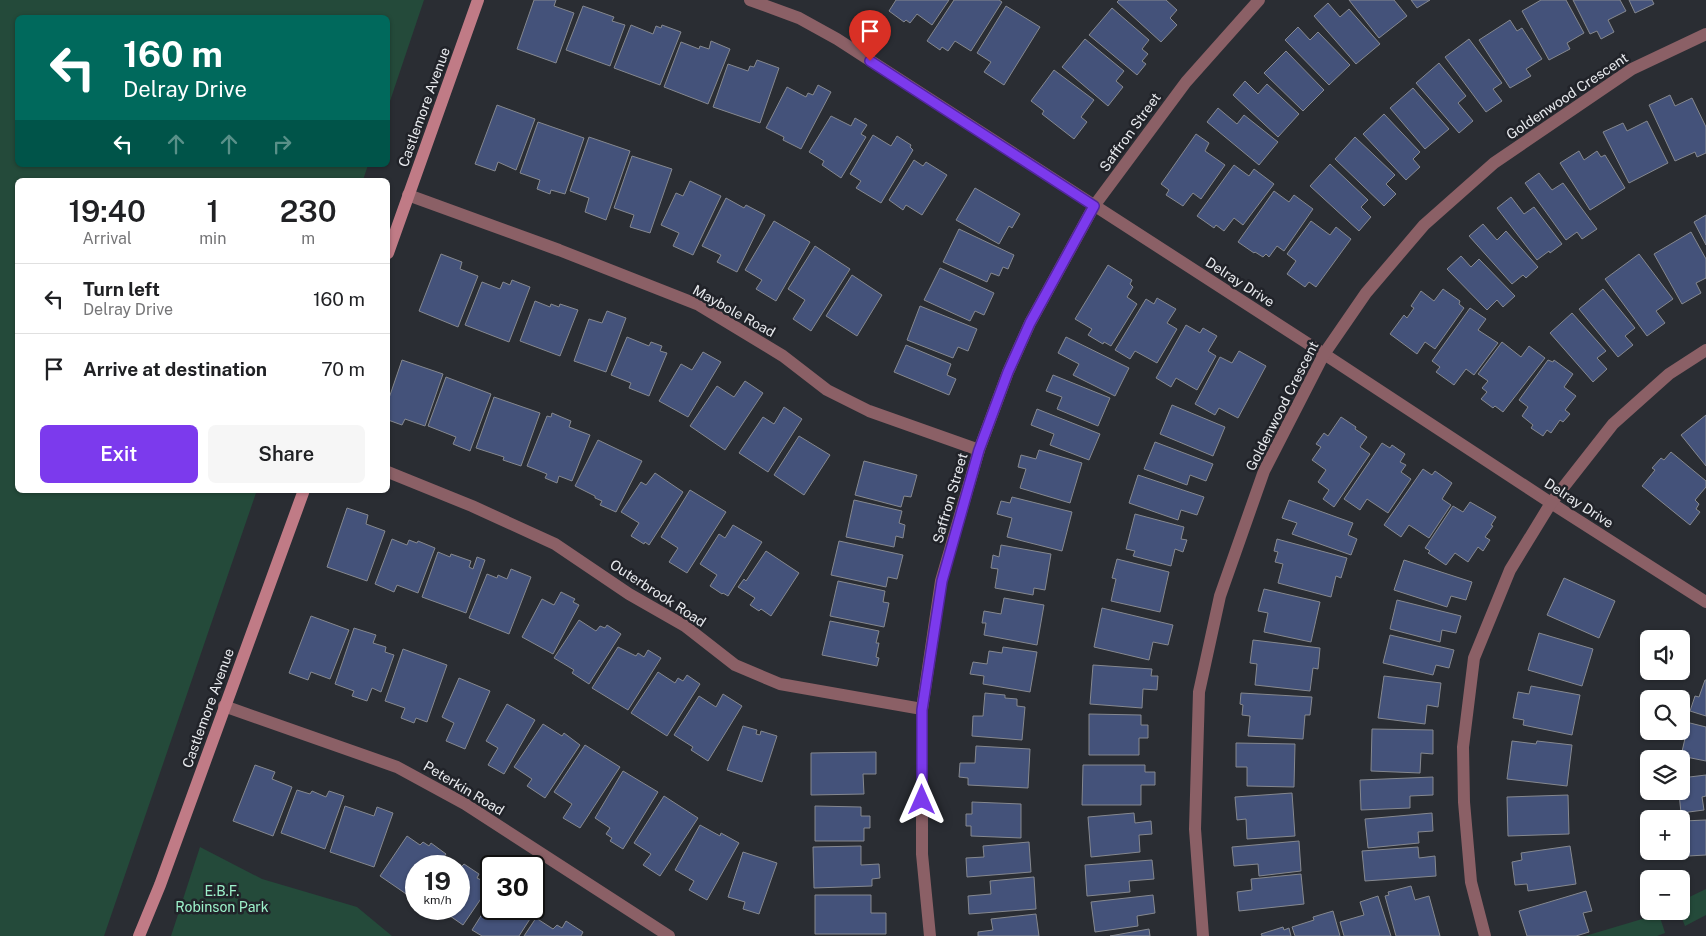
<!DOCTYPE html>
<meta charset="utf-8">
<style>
:root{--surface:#fff;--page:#f6f6f6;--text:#202124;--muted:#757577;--line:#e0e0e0;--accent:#7c3aed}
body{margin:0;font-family:"Public Sans",sans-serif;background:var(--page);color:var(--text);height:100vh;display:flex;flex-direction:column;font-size:19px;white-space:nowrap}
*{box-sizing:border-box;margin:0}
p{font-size:16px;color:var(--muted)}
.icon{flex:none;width:28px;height:28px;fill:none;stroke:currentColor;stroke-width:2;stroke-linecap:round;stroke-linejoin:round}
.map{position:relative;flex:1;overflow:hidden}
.panel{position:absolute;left:15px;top:178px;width:375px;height:315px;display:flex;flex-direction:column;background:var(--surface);border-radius:8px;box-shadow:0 1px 4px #0004}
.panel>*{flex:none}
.guide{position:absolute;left:15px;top:15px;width:375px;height:152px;border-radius:8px;box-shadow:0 1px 4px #0004;background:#00695c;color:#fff;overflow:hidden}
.buttons{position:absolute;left:1640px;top:630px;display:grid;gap:10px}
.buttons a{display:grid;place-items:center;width:50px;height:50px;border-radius:8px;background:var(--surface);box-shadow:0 1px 4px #0004;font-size:25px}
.speed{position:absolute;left:405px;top:855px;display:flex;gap:10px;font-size:25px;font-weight:700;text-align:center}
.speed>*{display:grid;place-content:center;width:65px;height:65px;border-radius:50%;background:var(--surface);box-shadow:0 1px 4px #0004;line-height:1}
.speed small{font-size:12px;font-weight:400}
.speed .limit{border:2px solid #111;border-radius:8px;background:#fff;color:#111}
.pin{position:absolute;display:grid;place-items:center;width:42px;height:42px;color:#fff;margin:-51px -21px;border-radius:50% 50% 50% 0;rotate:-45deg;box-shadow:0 0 5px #0007}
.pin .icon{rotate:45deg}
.me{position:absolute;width:55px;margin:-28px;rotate:0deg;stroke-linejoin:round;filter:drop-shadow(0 0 4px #0008)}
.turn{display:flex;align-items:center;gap:18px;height:105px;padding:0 25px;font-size:22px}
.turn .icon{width:65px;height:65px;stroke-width:2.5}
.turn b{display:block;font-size:35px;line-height:42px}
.lanes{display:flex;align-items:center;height:48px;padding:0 25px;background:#0003;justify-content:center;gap:25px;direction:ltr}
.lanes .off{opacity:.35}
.eta{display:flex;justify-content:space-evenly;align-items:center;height:85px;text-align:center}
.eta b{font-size:30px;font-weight:600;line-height:35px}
.primary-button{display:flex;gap:10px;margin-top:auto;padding:10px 25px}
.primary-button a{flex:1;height:58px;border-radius:8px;background:var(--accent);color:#fff;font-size:20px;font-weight:600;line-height:58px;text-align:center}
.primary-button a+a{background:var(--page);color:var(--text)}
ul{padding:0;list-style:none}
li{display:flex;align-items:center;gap:15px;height:70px;padding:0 25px;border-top:1px solid var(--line)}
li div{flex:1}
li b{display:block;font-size:19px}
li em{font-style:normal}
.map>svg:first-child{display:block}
</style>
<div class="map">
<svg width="1706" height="936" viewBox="0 0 1706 936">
<rect width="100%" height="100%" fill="#2a2d33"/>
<g fill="#244a3a">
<polygon points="0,0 424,0 388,107 388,18 18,18 18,165 368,165 363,180 18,180 18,490 257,490 104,936 0,936"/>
<polygon points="200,847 262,879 357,907 392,936 171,936"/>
<polygon points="1706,889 1706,915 1685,926 1679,911 1681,911 1681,901"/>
<polygon points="1659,914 1665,933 1657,936 1585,936"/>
</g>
<g fill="#44527a" stroke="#85888f">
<polygon points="534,0 556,0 554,6 574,13 556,63 517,49"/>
<polygon points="896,0 949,0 932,25 917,14 910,23 906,20 904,22 889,11"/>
<polygon points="954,0 999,0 1002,2 971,51 955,41 948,51 942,47 940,50 927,41"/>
<polygon points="1119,0 1166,0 1177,10 1170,18 1177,25 1161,42 1117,2"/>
<polygon points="1349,0 1394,0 1407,16 1379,38"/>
<polygon points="1411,0 1430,0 1417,8"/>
<polygon points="1541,0 1566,0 1584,33 1567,43 1570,49 1549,60 1522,11"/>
<polygon points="1573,0 1620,0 1626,11 1608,20 1614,32 1601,39 1597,31 1590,34"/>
<polygon points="1629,0 1652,0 1654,4 1635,13"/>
<polygon points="1328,3 1340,17 1349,9 1380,44 1356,64 1314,16"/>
<polygon points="583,6 614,17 612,21 625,25 610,66 566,50"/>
<polygon points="1006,6 1040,27 1004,85 984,72 991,62 977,53"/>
<polygon points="1112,8 1149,40 1142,49 1148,54 1142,61 1146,64 1137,75 1089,35"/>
<polygon points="1510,20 1517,31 1522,28 1542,59 1526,69 1531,76 1510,88 1479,40"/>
<polygon points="631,25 653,34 656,26 661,28 662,25 681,32 660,85 614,68"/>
<polygon points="1298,27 1310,40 1318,32 1350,65 1329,85 1285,40"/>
<polygon points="1085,39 1124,71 1116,81 1123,87 1108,106 1062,67"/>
<polygon points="1469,39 1502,83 1493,89 1502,101 1486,112 1445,57"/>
<polygon points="711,41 730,49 708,104 664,87 681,42 699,49 700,46 709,49"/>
<polygon points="1286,51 1324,90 1303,111 1264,73"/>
<polygon points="757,60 779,68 760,123 713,107 728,64 748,71 750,66 754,67"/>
<polygon points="1439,63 1466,96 1458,103 1473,121 1459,133 1416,83"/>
<polygon points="1054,70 1094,100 1081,117 1087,122 1074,139 1042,114 1044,111 1031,101"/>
<polygon points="1245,81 1258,94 1267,84 1299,114 1278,137 1233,95"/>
<polygon points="818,85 831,92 801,149 783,140 784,137 766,128 787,87 806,97 808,93 813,95"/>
<polygon points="1413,88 1449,129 1425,149 1390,108"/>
<polygon points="1670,95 1675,106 1692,98 1706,127 1706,153 1697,157 1695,152 1675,161 1649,105"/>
<polygon points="497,105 535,119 516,170 498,162 495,171 475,164"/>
<polygon points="1218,108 1237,124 1244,115 1278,142 1259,165 1207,122"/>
<polygon points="1384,114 1420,152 1413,159 1420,167 1406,180 1363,134"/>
<polygon points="831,116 851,126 855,118 867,125 861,134 866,137 841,178 822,165 824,161 809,152"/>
<polygon points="1647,121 1668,163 1629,183 1603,132 1623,123 1627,131"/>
<polygon points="538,122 584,138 565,194 551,190 550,194 537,189 540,180 520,173"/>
<polygon points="1196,134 1209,143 1205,151 1225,165 1201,199 1193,193 1183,206 1166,195 1169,190 1161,184"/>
<polygon points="873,135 891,146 897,136 911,145 910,147 913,150 881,203 856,188 861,181 850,174"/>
<polygon points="589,137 630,151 606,220 585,212 589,198 570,191"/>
<polygon points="1355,137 1395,175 1386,184 1396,194 1384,206 1335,159"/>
<polygon points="1579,151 1584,160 1597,151 1601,157 1605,155 1625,188 1590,210 1560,163"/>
<polygon points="632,156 672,169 650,233 630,227 634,215 614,208"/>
<polygon points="914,160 923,166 926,162 947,175 922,215 906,205 903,210 889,200"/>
<polygon points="1330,164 1368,200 1361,207 1371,217 1359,231 1310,186"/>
<polygon points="1234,165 1249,176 1254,169 1274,184 1243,225 1234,218 1224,231 1216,225 1214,228 1197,216"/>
<polygon points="1539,173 1552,190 1563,183 1597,229 1582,239 1577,232 1566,240 1525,183"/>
<polygon points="690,181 721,196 693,255 673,246 679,233 661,225 676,193 683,196"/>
<polygon points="975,188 1020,214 1012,228 1009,226 999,244 956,220"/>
<polygon points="1274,191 1289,202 1294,195 1313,209 1284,251 1277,246 1269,257 1266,254 1263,257 1255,252 1254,253 1238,242"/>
<polygon points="1511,197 1524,214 1534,207 1562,244 1550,253 1549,251 1537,260 1497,208"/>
<polygon points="726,198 744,208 746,205 765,215 737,272 717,262 721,255 702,246"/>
<polygon points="1706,215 1706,245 1694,222"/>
<polygon points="774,221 810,242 776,301 756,289 762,280 745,270"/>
<polygon points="1311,221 1330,235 1336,227 1351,239 1316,287 1309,282 1305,287 1287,274 1296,261 1287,254"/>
<polygon points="1483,224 1497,240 1506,231 1538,267 1526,278 1523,275 1512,284 1469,236"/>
<polygon points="959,229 1014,255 1008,269 1003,267 999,276 991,273 987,282 943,262"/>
<polygon points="1691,232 1706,259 1706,278 1696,283 1701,293 1682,304 1654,254"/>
<polygon points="815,246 850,269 811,331 793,319 805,300 788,289"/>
<polygon points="441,254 462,262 460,269 478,276 458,327 419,311"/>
<polygon points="1639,254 1673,299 1656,311 1665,323 1647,336 1605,279"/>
<polygon points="1461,256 1471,267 1479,259 1515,296 1503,307 1497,300 1487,310 1447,269"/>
<polygon points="1108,265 1132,280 1130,284 1133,287 1127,297 1137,304 1111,346 1104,342 1103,344 1088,335 1092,329 1075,319"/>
<polygon points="940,268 994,293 984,315 975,311 970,321 924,300"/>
<polygon points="852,275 882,295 857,336 826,316"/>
<polygon points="512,280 530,287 509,342 465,325 482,282 500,289 503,282 510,285"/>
<polygon points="1443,289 1460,301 1459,304 1464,308 1435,349 1425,342 1417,354 1390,334 1404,315 1407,318 1414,308 1411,306 1421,291 1434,301"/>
<polygon points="1603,289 1635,328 1625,336 1633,345 1618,357 1579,309"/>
<polygon points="1157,298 1176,309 1167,323 1177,329 1157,363 1135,351 1130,359 1115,350 1146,299 1154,304"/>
<polygon points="535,301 550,307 551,304 559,307 560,304 578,310 560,356 520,341"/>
<polygon points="920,306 977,329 968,351 958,347 953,358 907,340"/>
<polygon points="1470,308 1486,319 1478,330 1498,343 1474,375 1466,369 1454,385 1436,372 1440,367 1432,361"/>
<polygon points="607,311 626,318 606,372 574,361 589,319 602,323"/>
<polygon points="1572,313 1606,351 1597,358 1607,369 1593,382 1550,333"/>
<polygon points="1186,325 1200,333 1203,328 1217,336 1208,351 1216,356 1197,390 1176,378 1171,387 1156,378"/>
<polygon points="627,337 649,346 651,342 662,346 660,351 667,353 649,396 629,388 631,383 611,375"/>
<polygon points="1066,337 1129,368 1115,396 1073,375 1079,364 1058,353"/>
<polygon points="1502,342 1521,357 1529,346 1545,358 1503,412 1495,406 1493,408 1481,399 1487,392 1482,388 1488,381 1478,374"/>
<polygon points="906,345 951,364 947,375 956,379 949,395 894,372"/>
<polygon points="1239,351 1266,366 1238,418 1219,408 1215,415 1195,404 1220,357 1232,363"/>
<polygon points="703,352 721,362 688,417 659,401 681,364 692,370"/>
<polygon points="402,360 443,374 425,426 405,419 402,425 388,420 388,401"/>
<polygon points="1548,360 1553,362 1554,360 1573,374 1564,387 1576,396 1565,410 1570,414 1563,422 1560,420 1551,433 1547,430 1543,436 1531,428 1533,425 1522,416 1528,407 1519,400"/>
<polygon points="1053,375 1110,398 1098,426 1057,409 1062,397 1046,391"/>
<polygon points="446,377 491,394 470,451 453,444 456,437 428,426"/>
<polygon points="745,381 763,393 725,450 690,426 717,386 734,397"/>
<polygon points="494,397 540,413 521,466 503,460 504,457 476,448"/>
<polygon points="1172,405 1225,427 1213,456 1160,434"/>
<polygon points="784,407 802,419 768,472 739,453 763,417 774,424"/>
<polygon points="1037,409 1100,434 1089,460 1050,445 1054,434 1031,425"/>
<polygon points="552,413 571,421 569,427 590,435 572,481 559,476 557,483 545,478 547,474 527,466 547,416 551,417"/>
<polygon points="1706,415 1706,466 1681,435"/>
<polygon points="1341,417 1356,427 1355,429 1367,437 1360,447 1370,454 1334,507 1323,499 1329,490 1318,482 1326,470 1312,460 1321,447 1316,444 1324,433 1328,436"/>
<polygon points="799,436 830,455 804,495 774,475"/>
<polygon points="598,440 642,461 616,512 600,505 602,501 595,498 595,496 575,486"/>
<polygon points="1155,442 1213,464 1206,481 1190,475 1187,485 1144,469"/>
<polygon points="1382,443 1390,448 1392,445 1405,454 1400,462 1406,465 1401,472 1411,479 1388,513 1367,499 1360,510 1344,499"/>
<polygon points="1039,450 1082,463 1070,503 1020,488 1026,469 1018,467 1021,455 1036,459"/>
<polygon points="1671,452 1706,481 1706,487 1695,500 1699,504 1696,509 1700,512 1690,525 1642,486 1655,470 1652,468 1661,458 1664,460"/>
<polygon points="864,461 917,475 911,497 904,496 901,507 855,495"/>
<polygon points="1423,469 1432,475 1435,471 1452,483 1442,499 1451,505 1429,538 1409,525 1401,537 1384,525"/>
<polygon points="655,473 683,492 649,545 645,542 644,544 631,536 639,523 621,512 641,482 646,485"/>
<polygon points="1138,475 1204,497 1197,515 1181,510 1178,520 1129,503"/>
<polygon points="690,490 726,512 687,573 669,562 678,548 661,537"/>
<polygon points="1012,497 1072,512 1062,551 1007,537 1012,518 997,514 1001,501 1010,503"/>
<polygon points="854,500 902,511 899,523 905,525 903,538 896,536 894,547 846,537"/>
<polygon points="1289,500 1353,523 1348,535 1357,539 1351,555 1292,534 1297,523 1282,518"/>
<polygon points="1470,502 1496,517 1491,525 1493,526 1485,537 1490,540 1483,551 1478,547 1468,562 1455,553 1446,565 1428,553 1430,551 1425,548 1453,506 1463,512"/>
<polygon points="347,508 368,515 366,524 385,531 367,581 327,567"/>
<polygon points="1135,514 1184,527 1181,539 1187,540 1183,552 1175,549 1171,566 1133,556 1135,551 1126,549"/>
<polygon points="733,525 762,542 728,596 723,593 722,594 710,586 717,575 700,564 719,534 725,538"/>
<polygon points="392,539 407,545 409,540 417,543 418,541 435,548 418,593 397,585 394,592 375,584"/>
<polygon points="1277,539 1347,558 1341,578 1336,576 1331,597 1278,583 1283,564 1275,562 1278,552 1274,551"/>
<polygon points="839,541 903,555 897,579 888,577 886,587 831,575"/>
<polygon points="1001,545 1051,554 1045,590 1034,588 1033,595 995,588 998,569 991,568 993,555 999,557"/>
<polygon points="766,551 799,573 771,616 761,609 759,611 750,605 755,598 738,587 744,579 746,581"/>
<polygon points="438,552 450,557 451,554 471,561 469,567 473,569 477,557 485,560 466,613 422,597"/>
<polygon points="1117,559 1169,572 1160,612 1111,601 1116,579 1112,578"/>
<polygon points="1404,560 1472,582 1466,600 1451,596 1447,607 1394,590"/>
<polygon points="511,569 531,577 509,634 469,618 487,574 497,578 498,575 507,579"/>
<polygon points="1564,578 1615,601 1599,638 1547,615"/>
<polygon points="838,581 885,591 883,602 889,603 884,627 830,616"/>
<polygon points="1264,589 1320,602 1311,642 1264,632 1268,613 1258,611"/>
<polygon points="561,592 575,599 573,602 579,605 553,654 522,637 542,599 554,605"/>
<polygon points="1004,598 1044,605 1037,645 984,635 986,623 982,623 984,611 1001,614"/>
<polygon points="1397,600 1461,616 1456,633 1442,630 1440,642 1390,629"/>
<polygon points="1102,608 1173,625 1168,645 1153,642 1149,660 1094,647"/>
<polygon points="311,616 349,630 330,679 311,672 308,680 289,673"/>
<polygon points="579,620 596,631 600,626 605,628 607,625 621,634 589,684 572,673 574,670 554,658"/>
<polygon points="830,621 879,631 876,643 879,643 876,657 879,658 877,666 822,655"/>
<polygon points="354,628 376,635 373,643 386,647 385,652 394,655 381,692 372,688 367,701 352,696 354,691 335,684"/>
<polygon points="1539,633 1593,649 1582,686 1528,670"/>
<polygon points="1390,635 1454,650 1449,668 1436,665 1433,675 1383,663"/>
<polygon points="1253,640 1320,648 1318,669 1313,668 1310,691 1255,685 1257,664 1250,663"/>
<polygon points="618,647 636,656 638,653 644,657 648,650 661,658 628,710 592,688"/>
<polygon points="1003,647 1037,652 1030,692 983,684 984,676 970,674 973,662 987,664 989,651 1002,653"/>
<polygon points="403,649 447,665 427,722 416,718 414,723 401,718 405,708 385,701"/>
<polygon points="1093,665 1152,669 1151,676 1158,676 1157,690 1143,689 1142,708 1090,704"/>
<polygon points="658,672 675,683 678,678 683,681 687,675 700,684 667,736 631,713"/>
<polygon points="1384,676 1441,683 1438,707 1427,705 1425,724 1378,718"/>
<polygon points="459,678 490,691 465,749 446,741 454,723 442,717"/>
<polygon points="1705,680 1706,680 1706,716 1690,711 1695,696 1699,697"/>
<polygon points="1531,686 1580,695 1572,735 1523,725 1524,720 1513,718 1518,692 1529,694"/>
<polygon points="985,693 1005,695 1005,698 1017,699 1017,706 1025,707 1022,740 972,736 973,716 983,716"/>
<polygon points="1241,693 1312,697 1310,715 1305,715 1303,739 1248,736 1250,716 1242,715 1243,705 1240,704"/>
<polygon points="723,694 742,706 708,761 691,750 693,747 674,735 699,696 716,707"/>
<polygon points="507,704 535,720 504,774 488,765 498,748 486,741"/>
<polygon points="1089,714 1141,715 1141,725 1148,725 1148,738 1139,738 1139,755 1089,755"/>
<polygon points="1686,722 1706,727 1706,761 1681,756 1686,734 1683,734"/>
<polygon points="543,724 562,736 564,733 580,745 545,798 527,786 532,779 514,767"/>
<polygon points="743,726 757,730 756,734 760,735 761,731 777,736 762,782 727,770"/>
<polygon points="1372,729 1433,730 1433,754 1421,753 1420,773 1371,771"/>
<polygon points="1512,741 1536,744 1537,741 1572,745 1567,786 1507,779"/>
<polygon points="1236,743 1295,744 1294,787 1247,786 1247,767 1236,767"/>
<polygon points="585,745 620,767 580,828 563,818 572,804 554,792"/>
<polygon points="976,746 1030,749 1028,788 968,785 968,778 959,777 960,763 975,763"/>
<polygon points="876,752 876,774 863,774 864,794 811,795 811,753"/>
<polygon points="255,765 275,772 272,779 292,787 273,836 233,821"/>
<polygon points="1083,765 1145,765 1145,772 1155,772 1155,785 1141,785 1141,805 1082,805"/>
<polygon points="623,771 658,792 623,849 610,841 612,838 606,834 610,828 595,818"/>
<polygon points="1706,775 1706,796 1702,797 1704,810 1681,813 1679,793 1682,793 1681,778"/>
<polygon points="1433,777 1433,795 1410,796 1410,808 1361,810 1360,780"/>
<polygon points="297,790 310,794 312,791 326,797 329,791 344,796 325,849 281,833"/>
<polygon points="1292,793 1295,836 1247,839 1246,819 1237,820 1235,797"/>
<polygon points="1568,795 1569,834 1508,836 1507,797"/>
<polygon points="664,796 698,818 660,876 643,865 651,854 634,843"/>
<polygon points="972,802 1021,804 1021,838 971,836 971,826 966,826 966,814 972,814"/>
<polygon points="345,806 374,816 377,807 393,813 374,867 330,852"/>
<polygon points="815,806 861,807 861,816 870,816 870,828 864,828 864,841 815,841"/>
<polygon points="1134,813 1135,823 1151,821 1152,834 1139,835 1140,852 1091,857 1088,817"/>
<polygon points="1432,813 1433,831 1418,832 1419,843 1368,848 1365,819"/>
<polygon points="1706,820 1706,855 1688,856 1687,835 1683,835 1683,821"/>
<polygon points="700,825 720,836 721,833 739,843 707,900 689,890 694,881 675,870"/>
<polygon points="407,836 420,845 423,842 429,846 431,843 446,854 438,866 416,866 415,900 380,876"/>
<polygon points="1299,841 1301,871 1259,876 1258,864 1234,866 1232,847"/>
<polygon points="1029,842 1031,872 967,877 966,858 984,857 983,846"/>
<polygon points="861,846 861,865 879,864 880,878 872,879 872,886 814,888 813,847"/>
<polygon points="1570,846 1576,884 1528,891 1527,884 1515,885 1512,862 1522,860 1521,853"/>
<polygon points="1418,847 1419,858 1435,856 1436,876 1365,881 1362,851"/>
<polygon points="743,852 777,863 759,914 743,909 745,902 728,897"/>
<polygon points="450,859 461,867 464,864 479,874 477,878 483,881 491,871 491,884 463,925 440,909 459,909 459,866 445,866"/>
<polygon points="1152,860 1154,879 1129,881 1130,892 1087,896 1085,865"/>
<polygon points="1301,874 1304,904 1239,911 1237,892 1252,890 1251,879"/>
<polygon points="1034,877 1036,909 969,914 968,896 991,894 990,881"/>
<polygon points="1411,886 1415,900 1429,896 1440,936 1396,936 1385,896 1389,895 1388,892"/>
<polygon points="1586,891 1592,911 1583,913 1589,932 1576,936 1527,936 1519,911"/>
<polygon points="815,895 871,895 871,913 886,913 886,934 815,934"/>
<polygon points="1153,895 1155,913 1137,916 1138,926 1095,932 1091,902"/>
<polygon points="1378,896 1391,936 1344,936 1340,922 1364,915 1360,902"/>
<polygon points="491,900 491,909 534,909 534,901 539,905 519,936 482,936 472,930"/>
<polygon points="1333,911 1340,936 1295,936 1292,927 1314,920 1313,917"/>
<polygon points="1036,914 1039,936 978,936 978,932 993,930 991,919"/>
<polygon points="536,918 553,929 557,925 562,928 566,921 583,932 581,936 524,936"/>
<polygon points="1283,927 1284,930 1289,928 1291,936 1262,936 1261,934"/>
<polygon points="1149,929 1150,936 1110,936"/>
</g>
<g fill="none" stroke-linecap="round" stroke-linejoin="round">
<g stroke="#8b6066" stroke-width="12">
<polyline points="750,0 799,18 837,39 1324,354 1551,503 1706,602"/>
<polyline points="408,195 559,250 699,305 783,356 827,390 869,411 979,450"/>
<polyline points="388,472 472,506 555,544 629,594 685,626 735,665 780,684 922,709"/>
<polyline points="224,706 397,767 465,804 669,936"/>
<polyline points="930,936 922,854 922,709 941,581 979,450 1008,372 1030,323 1094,206 1186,82 1259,0"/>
<polyline points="1203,936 1195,829 1199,692 1220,596 1264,471 1324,354 1366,293 1424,225 1494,163 1632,69 1706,34"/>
<polyline points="1485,936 1471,882 1464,802 1463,747 1474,658 1510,570 1551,503 1613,424 1669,374 1706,350"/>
</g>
<g stroke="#c07b86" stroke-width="12">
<polyline points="388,253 478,0"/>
<polyline points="139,936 160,885 304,490"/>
</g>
</g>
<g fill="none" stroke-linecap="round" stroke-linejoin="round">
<g stroke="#51269a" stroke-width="12">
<polyline id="route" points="870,61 1094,206 1030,323 1008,372 979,450 942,581 922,710 922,800"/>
</g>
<use href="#route" stroke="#7c3aed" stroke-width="9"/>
</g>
<g text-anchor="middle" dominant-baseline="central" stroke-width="5" stroke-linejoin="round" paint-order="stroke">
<g font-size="14" fill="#e8eaee" stroke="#212329">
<text transform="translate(1567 96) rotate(-34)">Goldenwood Crescent</text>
<text transform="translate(424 107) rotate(-70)">Castlemore Avenue</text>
<text transform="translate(1130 132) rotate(-54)">Saffron Street</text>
<text transform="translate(1240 282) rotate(33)">Delray Drive</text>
<text transform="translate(734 311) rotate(29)">Maybole Road</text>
<text transform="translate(1282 406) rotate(-63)">Goldenwood Crescent</text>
<text transform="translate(950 498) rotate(-74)">Saffron Street</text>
<text transform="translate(1579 503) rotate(33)">Delray Drive</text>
<text transform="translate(658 593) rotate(33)">Outerbrook Road</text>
<text transform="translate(208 708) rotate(-70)">Castlemore Avenue</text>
<text transform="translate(464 788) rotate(31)">Peterkin Road</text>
</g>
<g font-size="14" fill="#9cf1ca" stroke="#212329">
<text x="222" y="891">E.B.F.<tspan x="222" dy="16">Robinson Park</tspan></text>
</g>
</g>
</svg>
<div class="buttons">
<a><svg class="icon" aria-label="sound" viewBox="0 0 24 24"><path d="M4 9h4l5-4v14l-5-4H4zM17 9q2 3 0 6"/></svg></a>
<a><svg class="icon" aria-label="search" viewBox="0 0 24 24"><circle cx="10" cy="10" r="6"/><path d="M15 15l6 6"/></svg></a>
<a><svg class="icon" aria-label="layers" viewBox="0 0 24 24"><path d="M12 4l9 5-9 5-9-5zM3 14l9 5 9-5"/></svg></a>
<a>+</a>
<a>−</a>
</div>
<div class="speed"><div>19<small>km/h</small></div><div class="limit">30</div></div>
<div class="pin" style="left:870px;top:61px;background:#d93025"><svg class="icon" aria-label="arrive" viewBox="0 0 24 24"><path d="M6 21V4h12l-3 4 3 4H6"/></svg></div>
<svg class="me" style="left:922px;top:800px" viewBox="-20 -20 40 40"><path d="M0-17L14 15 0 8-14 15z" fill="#7c3aed" stroke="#fff" stroke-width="4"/></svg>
<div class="guide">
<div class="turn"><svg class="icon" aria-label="left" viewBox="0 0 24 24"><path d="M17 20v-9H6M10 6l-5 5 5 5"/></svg><div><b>160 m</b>Delray Drive</div></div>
<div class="lanes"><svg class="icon" aria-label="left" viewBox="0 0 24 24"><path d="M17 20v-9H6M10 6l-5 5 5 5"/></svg><svg class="icon off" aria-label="ahead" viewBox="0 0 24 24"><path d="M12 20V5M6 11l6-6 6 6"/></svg><svg class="icon off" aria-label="ahead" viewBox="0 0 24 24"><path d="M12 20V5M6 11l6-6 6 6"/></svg><svg class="icon off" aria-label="right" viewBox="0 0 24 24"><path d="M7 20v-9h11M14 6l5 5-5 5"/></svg></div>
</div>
<section class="panel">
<div class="eta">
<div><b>19:40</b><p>Arrival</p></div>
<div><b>1</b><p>min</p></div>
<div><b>230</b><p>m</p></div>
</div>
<ul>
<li><svg class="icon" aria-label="left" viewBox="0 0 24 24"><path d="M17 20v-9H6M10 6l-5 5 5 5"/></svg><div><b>Turn left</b><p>Delray Drive</p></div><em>160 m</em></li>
<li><svg class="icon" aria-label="arrive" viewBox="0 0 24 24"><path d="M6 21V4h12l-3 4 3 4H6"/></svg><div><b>Arrive at destination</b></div><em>70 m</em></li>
</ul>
<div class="primary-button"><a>Exit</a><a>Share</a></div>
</section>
</div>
